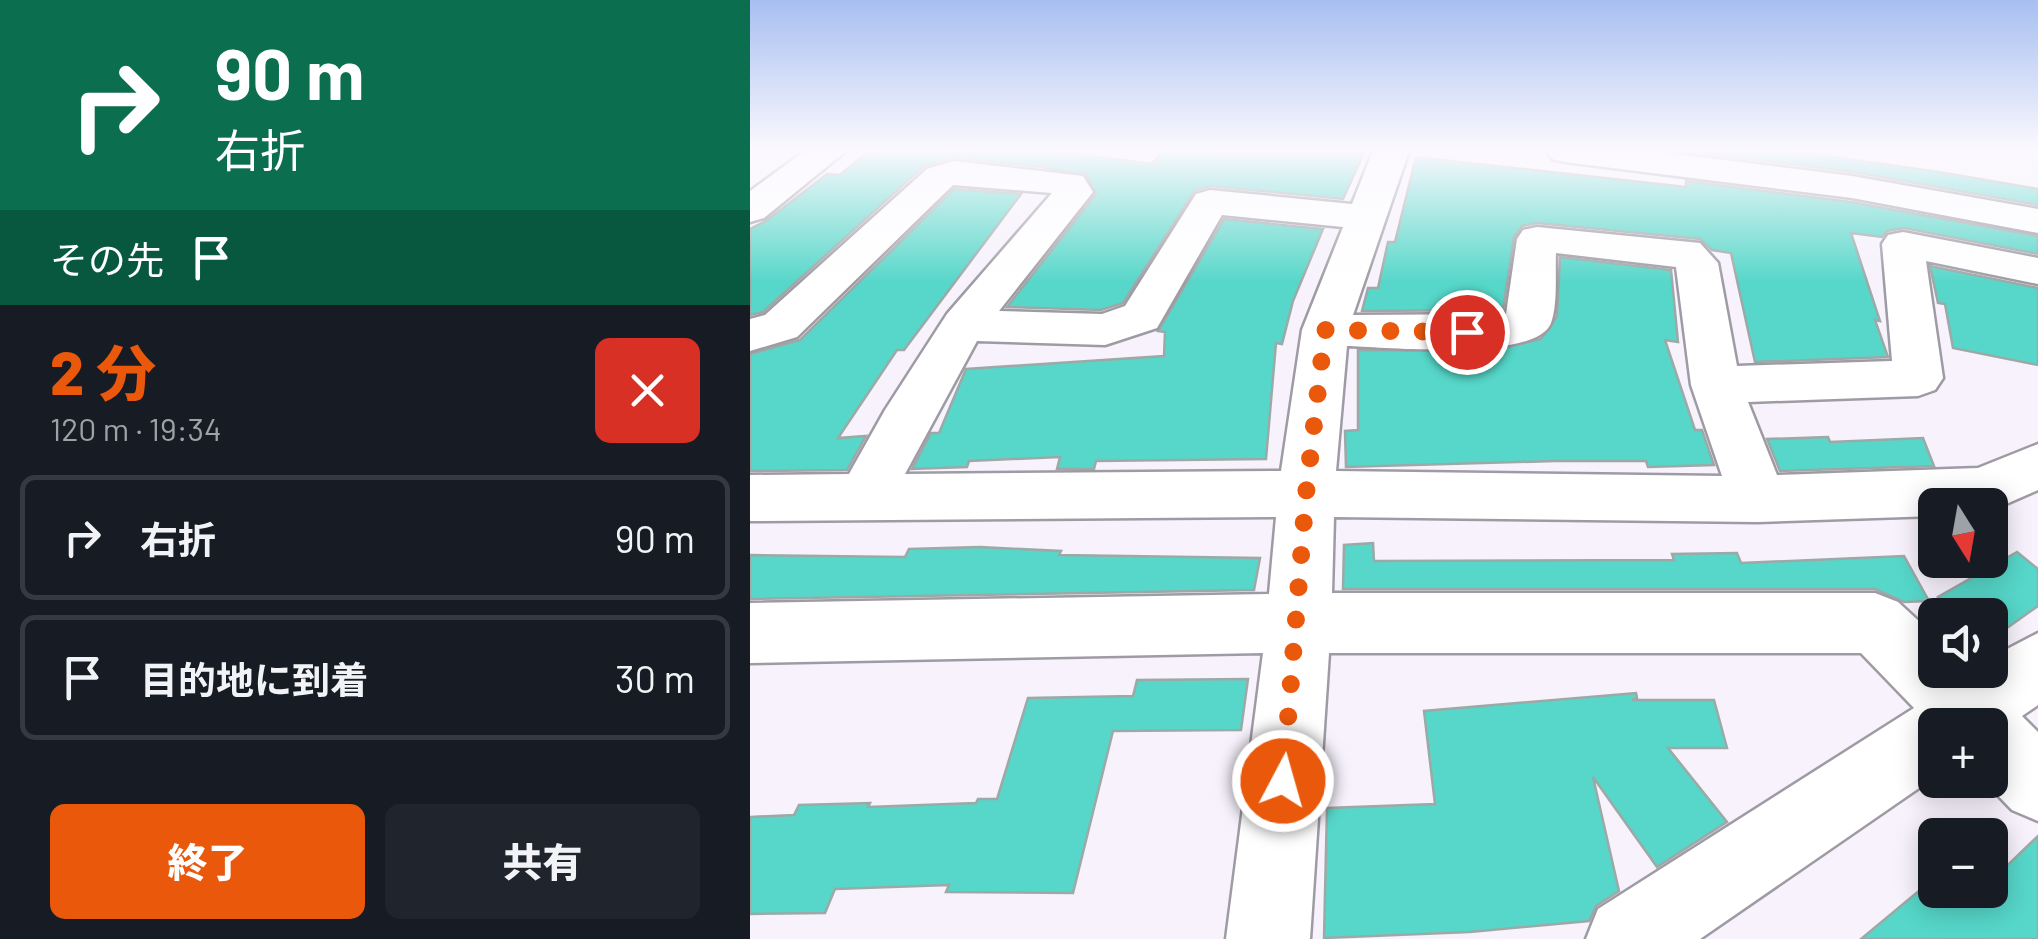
<!DOCTYPE html>
<html lang="ja">
<meta charset="utf-8">
<style>
:root{--surface:#171b24;--page:#20242c;--text:#f1f3f6;--muted:#9ea1a6;--line:#363941;--accent:#ea580c}
body{margin:0;font-family:Barlow,"Noto Sans JP",sans-serif;background:var(--page);color:var(--text);height:100vh;display:flex;flex-direction:column;font-size:38px;white-space:nowrap}
*{box-sizing:border-box;margin:0}
p{font-size:32px;color:var(--muted)}
.icon{flex:none;width:55px;height:55px;fill:none;stroke:currentColor;stroke-width:2;stroke-linecap:round;stroke-linejoin:round}
.map{position:relative;flex:1;overflow:hidden}
.sheet{display:flex;flex-direction:column;background:var(--surface);width:750px}
.sheet>*{flex:none}
.hud{background:#0b6e4f;color:#fff;overflow:hidden}
.needle{width:65px;rotate:169deg}
.controls{position:absolute;left:1168px;top:488px;display:grid;gap:20px}
.controls a{display:grid;place-items:center;width:90px;height:90px;border-radius:15px;background:var(--surface);box-shadow:0 5px 25px #0003;font-size:50px}
.pin{position:absolute;display:grid;place-items:center;width:85px;height:85px;color:#fff;margin:-42px;border:5px solid #fff;border-radius:50%;box-shadow:0 2px 10px #0007}
.me{position:absolute;width:110px;margin:-55px;rotate:6deg;stroke-linejoin:round;filter:drop-shadow(0 0 8px #0008)}
.turn{display:flex;align-items:center;gap:35px;height:210px;padding:0 50px;font-size:45px}
.turn .icon{width:130px;height:130px;stroke-width:2.5}
.turn b{display:block;font-size:70px;line-height:85px}
.then{display:flex;align-items:center;height:95px;padding:0 50px;background:#0003;gap:20px;font-size:38px}
.round{display:grid;place-items:center;flex:none;width:105px;height:105px;border-radius:15px;background:var(--page)}
.summary{display:flex;align-items:center;justify-content:space-between;height:170px;padding:0 50px}
h1{font-size:60px;font-weight:800;line-height:75px;color:var(--accent)}
.button{display:flex;gap:20px;margin-top:auto;padding:20px 50px}
.button a{flex:1;height:115px;border-radius:15px;background:var(--accent);color:#fff;font-size:40px;font-weight:800;line-height:115px;text-align:center}
.button a+a{background:var(--page);color:var(--text)}
ul{padding:0;list-style:none}
li{display:flex;align-items:center;gap:30px;height:125px;margin:0 20px 15px;padding:0 30px;border:5px solid var(--line);border-radius:15px}
li div{flex:1}
li b{display:block;font-size:38px}
li em{font-style:normal}
main{display:flex;flex:1;min-height:0}
.map>svg:first-child{display:block}
</style>
<main>
<section class="sheet">
<div class="hud">
<div class="turn"><svg class="icon" aria-label="right" viewBox="0 0 24 24"><path d="M7 20v-9h11M14 6l5 5-5 5"/></svg><div><b>90 m</b>右折</div></div>
<div class="then">その先<svg class="icon" aria-label="arrive" viewBox="0 0 24 24"><path d="M6 21V4h12l-3 4 3 4H6"/></svg></div>
</div>
<div class="summary"><div><h1>2 分</h1><p>120 m · 19:34</p></div><a class="round" style="background:#d93025;color:#fff"><svg class="icon" aria-label="close" viewBox="0 0 24 24"><path d="M6 6l12 12M18 6L6 18"/></svg></a></div>
<ul>
<li><svg class="icon" aria-label="right" viewBox="0 0 24 24"><path d="M7 20v-9h11M14 6l5 5-5 5"/></svg><div><b>右折</b></div><em>90 m</em></li>
<li><svg class="icon" aria-label="arrive" viewBox="0 0 24 24"><path d="M6 21V4h12l-3 4 3 4H6"/></svg><div><b>目的地に到着</b></div><em>30 m</em></li>
</ul>
<div class="button"><a>終了</a><a>共有</a></div>
</section>
<div class="map">
<svg width="1288" height="939" viewBox="0 0 1288 939">
<rect width="100%" height="100%" fill="#f7f2fc"/>
<g fill="#56d7c9" stroke="#9ca9a7" stroke-width="2.5">
<polygon points="119,151 304,151 402,164 413,151 614,153 593,199 460,186 445,190 373,303 351,310 257,307 346,194 336,174 294,168 297,160 291,167 203,157 174,166 13,312 0,315 0,229 16,221 77,174 90,175"/>
<polygon points="936,151 1042,151 1189,172 1288,189 1288,205 1103,172"/>
<polygon points="666,157 936,187 936,181 1101,202 1288,236 1288,254 1154,228 1137,231 1132,237 1101,233 1130,321 1125,320 1138,357 1005,362 981,253 962,250 950,239 787,223 772,226 764,237 753,310 612,311 618,288 628,288 638,242 645,242"/>
<polygon points="204,189 271,194 154,350 147,350 88,438 116,436 97,470 0,471 0,354 50,340"/>
<polygon points="474,219 573,229 543,301 532,344 526,343 516,459 346,461 344,469 307,469 310,457 219,461 217,467 162,469 181,433 189,433 216,369 414,356 415,332 408,331"/>
<polygon points="810,257 921,270 928,342 915,340 945,430 952,430 964,465 898,467 896,461 805,461 596,467 595,431 608,430 608,350 740,351 791,339 807,316"/>
<polygon points="1180,266 1288,288 1288,365 1203,348 1195,304 1188,303"/>
<polygon points="1078,437 1080,442 1173,438 1184,466 1030,471 1017,439"/>
<polygon points="623,543 624,561 924,560 922,554 987,553 991,563 1154,556 1179,601 1154,602 1125,589 593,589 594,545"/>
<polygon points="230,547 311,551 309,555 510,558 504,590 0,599 0,555 155,557 159,549"/>
<polygon points="1267,552 1288,569 1288,606 1240,640 1240,615 1209,615 1188,597"/>
<polygon points="498,679 491,730 363,731 323,893 196,892 199,885 85,889 75,913 0,914 0,817 44,815 49,805 120,803 118,807 226,803 228,799 247,799 278,698 383,696 387,680"/>
<polygon points="886,693 887,698 882,700 964,700 977,748 918,748 977,822 907,867 843,777 869,891 846,906 839,921 720,932 574,938 577,808 685,804 674,711"/>
<polygon points="1288,836 1288,939 1111,939 1170,890 1240,890 1240,882"/>
</g>
<g fill="none" stroke-linecap="round" stroke-linejoin="round">
<g stroke="#9f9ba4" stroke-width="5">
<g id="minor">
<polygon points="55,151 96,151 14,218 0,222 0,191"/>
<path d="M623,151H659L603,315L756,314L767,239L773,230L787,227L950,243L968,263L987,366L1142,361L1132,244L1138,235L1153,232L1288,258V284L1176,261L1193,378L1185,390L1168,396L998,402L1027,475L1228,468L1288,444V490L1240,511V505H1185V516L1008,522L584,517L582,593H1125L1148,602L1185,636V670H1240V658L1288,633V705L1272,716L1288,732V821L1262,810L1233,780H1240V725H1185V777L950,939H836L848,909L1164,708L1111,653H579L560,939H476L513,653L0,663V603L519,594L526,517L0,521V475L99,474L135,410L197,314L302,193L203,185L47,337L0,351V319L15,315L177,169L204,161L333,176L343,192L249,311L352,314L375,306L446,194L460,190L602,204ZM472,215L593,227L552,330L531,471L155,474L227,341L355,345L407,328ZM806,253L926,267L941,385L972,476L586,471L597,346C633,347 787,362 801,323C808,304 805,274 806,253Z"/>
<polygon points="797,151 903,151 1102,176 1288,209 1288,233 1102,198 815,162 802,159"/>
</g>
</g>
<use href="#minor" fill="#fff" fill-rule="evenodd"/>
</g>
<linearGradient id="sky" x2="0" y2="1"><stop stop-color="#a7bff1"/><stop offset="0.53" stop-color="#fbf9fe"/><stop offset="1" stop-color="#fbf9fe" stop-opacity="0"/></linearGradient>
<rect width="1288" height="283" fill="url(#sky)"/>
<g fill="none" stroke-linecap="round" stroke-linejoin="round">
<polyline stroke="#ea580c" stroke-width="18" stroke-dasharray="0 32.4" points="533,781 556,494 575,330 717,332"/>
</g>
</svg>
<div class="controls">
<a><svg class="needle" viewBox="-14 -14 28 28"><path d="M0-13l5 13h-10z" fill="#e53935"/><path d="M0 13l5-13h-10z" fill="#9ea1a6"/></svg></a>
<a><svg class="icon" aria-label="sound" viewBox="0 0 24 24"><path d="M4 9h4l5-4v14l-5-4H4zM17 9q2 3 0 6"/></svg></a>
<a>+</a>
<a>−</a>
</div>
<div class="pin" style="left:717px;top:332px;background:#d93025"><svg class="icon" aria-label="arrive" viewBox="0 0 24 24"><path d="M6 21V4h12l-3 4 3 4H6"/></svg></div>
<svg class="me" style="left:533px;top:781px" viewBox="-20 -20 40 40"><circle r="17" fill="#ea580c" stroke="#fff" stroke-width="3"/><path d="M0-11L8 9 0 5-8 9z" fill="#fff"/></svg>
</div>
</main>
